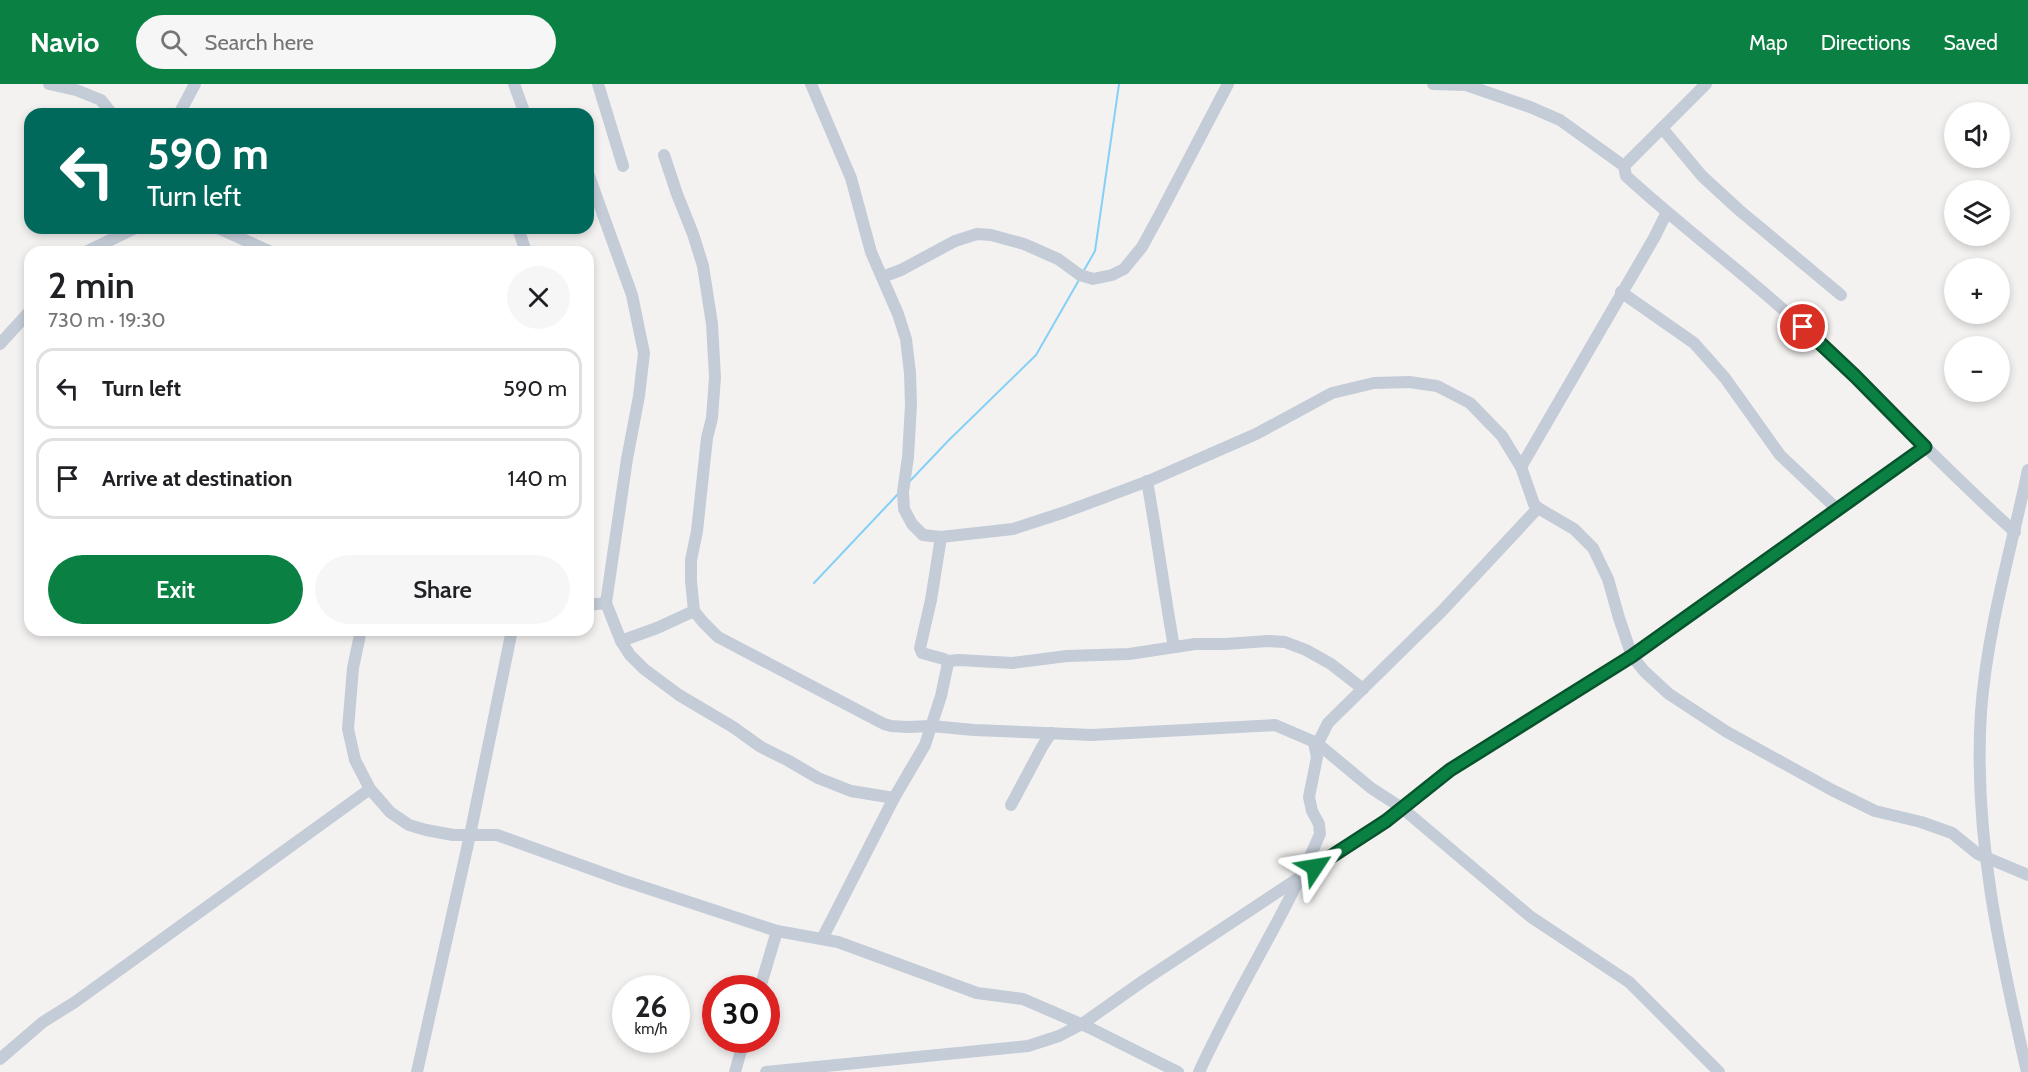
<!DOCTYPE html>
<meta charset="utf-8">
<style>
:root{--surface:#fff;--page:#f6f6f6;--text:#202124;--muted:#757577;--line:#e0e0e0;--accent:#0b8043}
body{margin:0;font-family:Cabin,sans-serif;background:var(--page);color:var(--text);height:100vh;display:flex;flex-direction:column;font-size:22px;white-space:nowrap}
*{box-sizing:border-box;margin:0}
p{font-size:20px;color:var(--muted)}
.icon{flex:none;width:33px;height:33px;fill:none;stroke:currentColor;stroke-width:2;stroke-linecap:round;stroke-linejoin:round}
.map{position:relative;flex:1;overflow:hidden}
.drawer{position:absolute;left:24px;top:162px;width:570px;height:390px;display:flex;flex-direction:column;background:var(--surface);border-radius:18px;box-shadow:0 3px 9px #0003}
.drawer>*{flex:none}
.top-card{position:absolute;left:24px;top:24px;width:570px;height:126px;border-radius:18px;box-shadow:0 3px 9px #0003;background:#00695c;color:#fff;overflow:hidden}
.buttons{position:absolute;left:1944px;top:18px;display:grid;gap:12px}
.buttons a{display:grid;place-items:center;width:66px;height:66px;border-radius:50%;background:var(--surface);box-shadow:0 3px 9px #0003;font-size:30px}
.speed{position:absolute;left:612px;top:891px;display:flex;gap:12px;font-size:30px;font-weight:700;text-align:center}
.speed>*{display:grid;place-content:center;width:78px;height:78px;border-radius:50%;background:var(--surface);box-shadow:0 3px 9px #0003;line-height:1}
.speed small{font-size:15px;font-weight:400}
.speed .limit{border:9px solid #d22;background:#fff;color:#111}
.pin{position:absolute;display:grid;place-items:center;width:51px;height:51px;color:#fff;margin:-26px;border:3px solid #fff;border-radius:50%;box-shadow:0 2px 6px #0007}
.me{position:absolute;width:66px;margin:-33px;rotate:57deg;stroke-linejoin:round;filter:drop-shadow(0 0 4px #0008)}
.turn{display:flex;align-items:center;gap:21px;height:126px;padding:0 24px;font-size:27px}
.turn .icon{width:78px;height:78px;stroke-width:2.5}
.turn b{display:block;font-size:42px;line-height:51px}
.round{display:grid;place-items:center;flex:none;width:63px;height:63px;border-radius:32px;background:var(--page)}
.head{display:flex;align-items:center;justify-content:space-between;height:102px;padding:0 24px}
h1{font-size:36px;font-weight:600;line-height:45px}
.button{display:flex;gap:12px;margin-top:auto;padding:12px 24px}
.button a{flex:1;height:69px;border-radius:36px;background:var(--accent);color:#fff;font-size:24px;font-weight:600;line-height:69px;text-align:center}
.button a+a{background:var(--page);color:var(--text)}
ul{padding:0;list-style:none}
li{display:flex;align-items:center;gap:18px;height:81px;margin:0 12px 9px;padding:0 12px;border:3px solid var(--line);border-radius:18px}
li div{flex:1}
li b{display:block;font-size:22px}
li em{font-style:normal}
header{display:flex;align-items:center;gap:36px;box-sizing:border-box;height:84px;padding:0 30px;background:var(--accent);color:#fff}
header strong{font-size:28px}
nav{display:flex;gap:33px;margin-inline-start:auto;font-size:21px}
.search{width:420px;height:54px;background:var(--page);display:flex;align-items:center;gap:15px;box-sizing:border-box;padding:0 21px;border-radius:33px;color:var(--muted);font-size:22px}
.map>svg:first-child{display:block}
</style>
<header>
<strong>Navio</strong>
<div class="search"><svg class="icon" aria-label="search" viewBox="0 0 24 24"><circle cx="10" cy="10" r="6"/><path d="M15 15l6 6"/></svg>Search here</div>
<nav><a>Map</a><a>Directions</a><a>Saved</a></nav>
</header>
<div class="map">
<svg width="2028" height="988" viewBox="0 0 2028 988">
<rect width="100%" height="100%" fill="#f4f2f1"/>
<g fill="none" stroke-linecap="round" stroke-linejoin="round">
<g stroke="#85d0f6" stroke-width="2">
<polyline points="1083,188 1095,167 1119,0"/>
<polyline points="910,397 948,357 1036,271 1079,196"/>
<polyline points="814,499 898,410"/>
</g>
<g stroke="#c4ccd7" stroke-width="12">
<polyline points="49,0 76,6 101,16 112,30"/>
<polyline points="514,0 525,30"/>
<polyline points="598,0 623,82"/>
<polyline points="811,0 851,94 871,168 898,230 906,255 910,289 911,321 908,373 903,408 904,425 912,440 923,451 941,453 1013,445 1065,428 1151,396 1256,350 1332,309 1374,299 1409,298 1437,302 1470,319 1502,352 1521,383 1534,420 1538,424 1574,445 1593,464 1608,495 1619,534 1632,572 1644,587 1669,610 1727,648 1832,706 1875,727 1921,738 1952,749 1978,770 2028,791"/>
<polyline points="1433,0 1466,1 1530,23 1560,36 1624,82"/>
<path d="M1706,0L1624,82L1626,92C1684,145 1748,192 1806,246C1877,312 1942,383 2015,448"/>
<polyline points="179,30 195,0"/>
<polyline points="1662,44 1702,92 1739,126 1841,211"/>
<polyline points="664,71 677,110 693,150 703,182 712,240 715,293 712,334 707,354 697,447 691,476 691,497 694,527 703,538 718,553 884,640 891,642 907,643 931,642 974,646 1092,651 1275,641 1317,659 1319,657 1328,639 1442,527 1538,424"/>
<polyline points="589,92 632,211 644,269 639,312 627,375 606,519 621,557 630,571 644,585 679,611 733,643 761,663 789,677 818,694 851,707 894,714"/>
<polyline points="218,144 271,168"/>
<polyline points="518,144 526,168"/>
<polyline points="86,168 135,144"/>
<polyline points="882,193 901,186 955,157 977,150 991,151 1024,160 1058,175 1080,191 1093,195 1112,191 1124,185 1142,163 1160,130 1228,0"/>
<polyline points="1621,208 1694,259 1725,294 1780,371 1837,425"/>
<polyline points="0,260 30,227"/>
<polyline points="1521,383 1654,154 1667,128"/>
<path d="M1147,397C1157,452 1164,507 1174,563"/>
<polyline points="588,521 606,519"/>
<polyline points="361,546 353,584 348,645 355,676 370,705 390,728 409,741 426,746 453,751 497,751 622,796 777,847 838,858 977,909 1023,915 1090,944 1178,988"/>
<polyline points="621,557 657,544 694,527"/>
<polyline points="947,577 959,576 1012,579 1067,572 1129,570 1195,560 1225,560 1268,557 1285,558 1306,566 1331,580 1363,605"/>
<polyline points="1317,659 1371,704 1402,724 1531,833 1629,898 1719,988"/>
<polyline points="1011,721 1042,663 1051,649"/>
<polyline points="822,855 894,714 925,661 941,612 948,579 944,575 922,569 920,564 931,516 941,453"/>
<polyline points="760,904 777,847"/>
<polyline points="0,975 43,938 75,918 370,705"/>
<polyline points="417,988 470,751 512,546"/>
<polyline points="735,988 744,956"/>
<polyline points="766,988 1028,962 1059,952 1082,940 1143,897 1385,737 1450,686 1632,572 1925,363"/>
<path d="M1199,988C1236,907 1285,832 1320,750L1319,740L1312,727L1309,713L1317,673L1314,659"/>
<path d="M2027,988C2000,870 1973,750 1981,628C1987,546 2011,466 2028,386"/>
</g>
</g>
<g fill="none" stroke-linecap="round" stroke-linejoin="round">
<g stroke="#07532c" stroke-width="15">
<polyline id="route" points="1315,783 1386,737 1450,686 1632,572 1925,363 1855,292 1803,243"/>
</g>
<use href="#route" stroke="#0b8043" stroke-width="10"/>
</g>
</svg>
<div class="buttons">
<a><svg class="icon" aria-label="sound" viewBox="0 0 24 24"><path d="M4 9h4l5-4v14l-5-4H4zM17 9q2 3 0 6"/></svg></a>
<a><svg class="icon" aria-label="layers" viewBox="0 0 24 24"><path d="M12 4l9 5-9 5-9-5zM3 14l9 5 9-5"/></svg></a>
<a>+</a>
<a>−</a>
</div>
<div class="speed"><div>26<small>km/h</small></div><div class="limit">30</div></div>
<div class="pin" style="left:1803px;top:243px;background:#d93025"><svg class="icon" aria-label="arrive" viewBox="0 0 24 24"><path d="M6 21V4h12l-3 4 3 4H6"/></svg></div>
<svg class="me" style="left:1315px;top:783px" viewBox="-20 -20 40 40"><path d="M0-17L14 15 0 8-14 15z" fill="#0b8043" stroke="#fff" stroke-width="4"/></svg>
<div class="top-card">
<div class="turn"><svg class="icon" aria-label="left" viewBox="0 0 24 24"><path d="M17 20v-9H6M10 6l-5 5 5 5"/></svg><div><b>590 m</b>Turn left</div></div>
</div>
<section class="drawer">
<div class="head"><div><h1>2 min</h1><p>730 m · 19:30</p></div><a class="round"><svg class="icon" aria-label="close" viewBox="0 0 24 24"><path d="M6 6l12 12M18 6L6 18"/></svg></a></div>
<ul>
<li><svg class="icon" aria-label="left" viewBox="0 0 24 24"><path d="M17 20v-9H6M10 6l-5 5 5 5"/></svg><div><b>Turn left</b></div><em>590 m</em></li>
<li><svg class="icon" aria-label="arrive" viewBox="0 0 24 24"><path d="M6 21V4h12l-3 4 3 4H6"/></svg><div><b>Arrive at destination</b></div><em>140 m</em></li>
</ul>
<div class="button"><a>Exit</a><a>Share</a></div>
</section>
</div>
